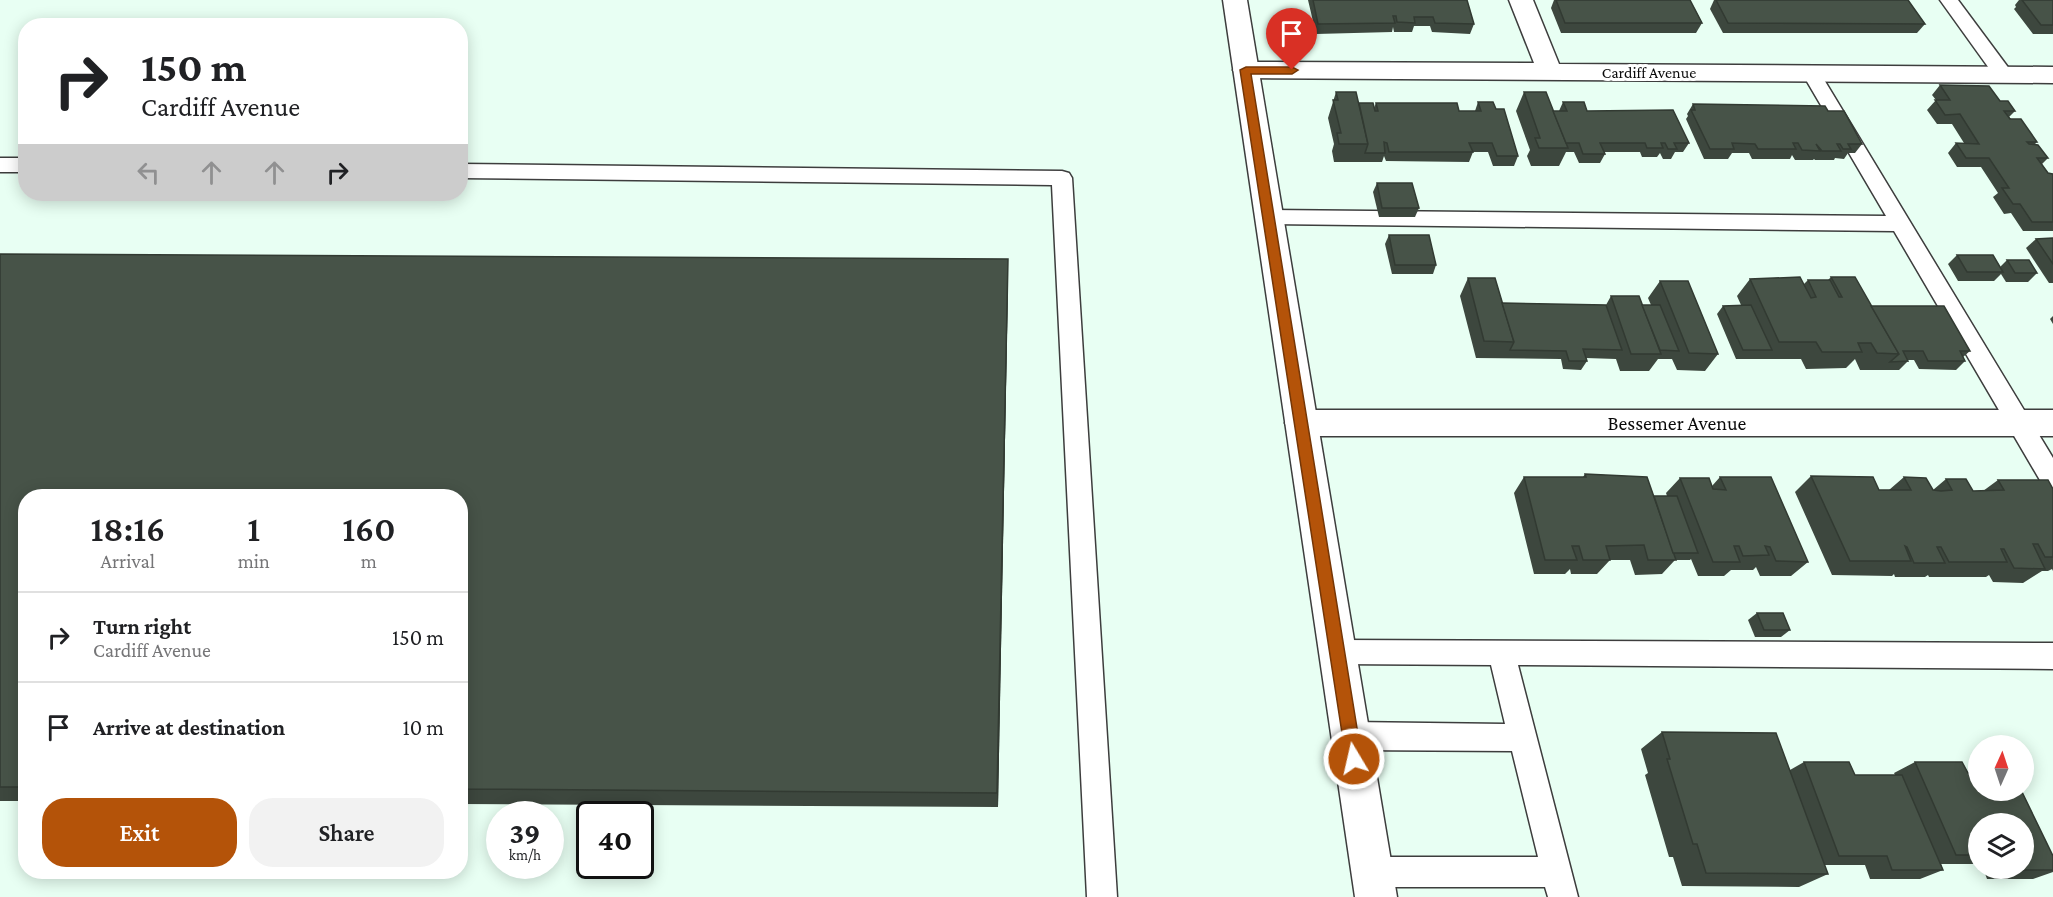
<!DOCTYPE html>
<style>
:root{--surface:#fff;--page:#f2f2f2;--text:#202124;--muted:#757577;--line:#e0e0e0;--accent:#b45309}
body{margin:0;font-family:"Crimson Pro",serif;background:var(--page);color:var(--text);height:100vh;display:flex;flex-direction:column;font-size:22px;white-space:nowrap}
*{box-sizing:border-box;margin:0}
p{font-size:20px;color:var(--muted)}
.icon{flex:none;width:33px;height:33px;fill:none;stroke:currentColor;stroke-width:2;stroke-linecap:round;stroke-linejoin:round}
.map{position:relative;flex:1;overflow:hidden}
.side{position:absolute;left:18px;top:489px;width:450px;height:390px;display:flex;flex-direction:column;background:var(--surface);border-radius:24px;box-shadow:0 3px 15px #0003}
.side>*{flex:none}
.hud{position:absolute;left:18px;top:18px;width:450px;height:183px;border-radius:24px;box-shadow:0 3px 15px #0003;background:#fff;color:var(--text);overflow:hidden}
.needle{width:39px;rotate:3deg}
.buttons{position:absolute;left:1968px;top:735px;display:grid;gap:12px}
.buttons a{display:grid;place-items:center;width:66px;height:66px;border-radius:50%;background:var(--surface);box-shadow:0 3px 15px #0003;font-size:30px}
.speed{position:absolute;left:486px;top:801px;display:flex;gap:12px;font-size:30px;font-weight:700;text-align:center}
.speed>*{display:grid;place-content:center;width:78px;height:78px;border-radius:50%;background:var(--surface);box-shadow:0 3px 15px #0003;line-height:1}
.speed small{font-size:15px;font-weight:400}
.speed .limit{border:3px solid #111;border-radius:9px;background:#fff;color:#111}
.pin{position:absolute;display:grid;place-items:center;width:51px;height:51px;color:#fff;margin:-62px -26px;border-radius:50% 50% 50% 0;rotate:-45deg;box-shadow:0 0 6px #0007}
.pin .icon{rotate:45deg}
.me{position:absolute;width:66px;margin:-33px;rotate:351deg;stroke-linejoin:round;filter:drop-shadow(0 0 4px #0008)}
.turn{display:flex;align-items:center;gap:21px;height:126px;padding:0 24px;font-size:27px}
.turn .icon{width:78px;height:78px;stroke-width:2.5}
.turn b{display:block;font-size:42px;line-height:51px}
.lanes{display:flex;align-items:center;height:57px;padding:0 24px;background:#0003;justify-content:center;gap:30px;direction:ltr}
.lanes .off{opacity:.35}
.eta{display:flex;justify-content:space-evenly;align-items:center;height:102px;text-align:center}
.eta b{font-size:36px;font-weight:600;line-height:42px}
.primary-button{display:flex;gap:12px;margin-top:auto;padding:12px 24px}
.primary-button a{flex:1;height:69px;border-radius:24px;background:var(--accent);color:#fff;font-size:24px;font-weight:600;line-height:69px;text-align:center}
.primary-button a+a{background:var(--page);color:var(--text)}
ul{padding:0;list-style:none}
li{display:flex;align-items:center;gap:18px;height:90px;padding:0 24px;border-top:2px solid var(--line)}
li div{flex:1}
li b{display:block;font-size:22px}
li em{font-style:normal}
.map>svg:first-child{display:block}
</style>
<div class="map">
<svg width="2053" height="897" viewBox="0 0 2053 897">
<rect width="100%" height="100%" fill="#e8fff3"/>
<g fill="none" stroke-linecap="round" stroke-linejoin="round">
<g stroke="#3d3d3d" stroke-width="3">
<g id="service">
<polygon points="1940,0 1958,0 2010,70 2012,74 2010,78 1996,78"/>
<polygon points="1811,67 1818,69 1820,73 2053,458 2053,490 2044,487 1894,231 1269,224 1262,222 1259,217 1262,212 1269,210 1886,216 1802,73 1804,69"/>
<rect x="0" y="158" width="26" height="14"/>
<polygon points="460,164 1062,171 1069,173 1072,178 1117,897 1087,897 1052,185 460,178"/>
<polygon points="1337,640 2053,643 2053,669 1518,665 1578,897 1548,897 1545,887 1372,887 1361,883 1357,872 1361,861 1372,857 1538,857 1512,751 1351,750 1341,746 1337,736 1341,726 1351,722 1505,724 1491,665 1337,664 1328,661 1324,652 1328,643"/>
</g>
</g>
<g stroke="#3d3d3d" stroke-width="3">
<g id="minor">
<polygon points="1509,0 1533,0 1559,64 2053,67 2053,83 1246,78 1237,76 1233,70 1237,64 1246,62 1534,63"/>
<polygon points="1301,410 2053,410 2053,436 1301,436 1290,432 1285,423 1290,414"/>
</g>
</g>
<g stroke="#3d3d3d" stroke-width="3">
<polygon id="tertiary" points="1223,0 1247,0 1397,897 1355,897"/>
</g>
<use href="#service" fill="#fff" fill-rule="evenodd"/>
<use href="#minor" fill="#fff" fill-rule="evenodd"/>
<use href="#tertiary" fill="#fff" fill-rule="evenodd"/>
</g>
<g fill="#3d473e">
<polygon points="1308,0 1467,0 1474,24 1470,34 1432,32 1430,26 1414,26 1412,32 1394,32 1393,27 1392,32 1316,34"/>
<polygon points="1554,0 1690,0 1702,23 1696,33 1561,33 1551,8"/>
<polygon points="1714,0 1908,0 1925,24 1917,33 1723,33 1710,9"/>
<polygon points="2019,0 2053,0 2053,34 2033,34 2014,9 2016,7 2015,5"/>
<polygon points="1940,85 2000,101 2015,111 2009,117 2037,142 2034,145 2048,158 2042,164 2048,173 2053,174 2053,231 2023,231 2011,213 2004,214 1993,197 1998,193 1981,167 1957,167 1948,153 1956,143 1964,143 1952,124 1937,124 1927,110 1936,100 1932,95"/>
<polygon points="1336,92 1359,103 1374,108 1376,103 1459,111 1475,111 1478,102 1496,109 1518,156 1514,166 1493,166 1488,152 1473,152 1469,162 1386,161 1384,156 1382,162 1334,162 1332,151 1334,144 1328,118"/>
<polygon points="1524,92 1553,111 1559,111 1563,102 1587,111 1689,143 1683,152 1675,152 1671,159 1663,159 1660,153 1657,157 1642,157 1640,152 1604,152 1605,154 1600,163 1579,163 1574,152 1566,152 1559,166 1531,166 1527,156 1530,150 1516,111"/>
<polygon points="1693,104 1828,111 1862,144 1855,153 1848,153 1844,159 1835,158 1834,160 1815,160 1814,159 1813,160 1795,160 1792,155 1790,159 1752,159 1749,153 1732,153 1728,159 1704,159 1686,119 1688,116 1687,114"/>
<polygon points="1377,183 1419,208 1415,217 1379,217 1373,192"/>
<polygon points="1389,235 1436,265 1433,274 1392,274 1385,244"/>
<polygon points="2053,238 2053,283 2049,283 2026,248 2036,239"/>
<polygon points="0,254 1008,283 998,807 460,804 460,496 26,496 26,801 0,801"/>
<polygon points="1957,255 2000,267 2007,260 2037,273 2028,282 2006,282 2001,274 1994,281 1958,281 1948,264"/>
<polygon points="1831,277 1871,306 1970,351 1963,357 1965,361 1956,370 1919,369 1914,360 1908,360 1908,361 1899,370 1860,370 1855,359 1846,368 1806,369 1801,359 1736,359 1717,314 1723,306 1741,305 1737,296 1750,279 1804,284 1808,280 1828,280"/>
<polygon points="1468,278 1502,303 1606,305 1611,296 1642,305 1651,305 1648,298 1660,281 1718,354 1705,371 1677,370 1672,359 1658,359 1649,371 1620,371 1616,359 1586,358 1587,361 1581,370 1563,369 1561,359 1476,358 1460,296"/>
<polygon points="2053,316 2053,324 2050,319"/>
<polygon points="1585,474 1654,496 1667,496 1666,493 1680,478 1712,486 1720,477 1808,562 1791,576 1760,576 1756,567 1753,570 1731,570 1724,576 1698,576 1691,559 1690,560 1675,560 1662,574 1635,575 1630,560 1610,560 1597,574 1571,574 1570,569 1565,574 1534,574 1514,493 1524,477 1583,477"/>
<polygon points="1811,476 1879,490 1889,490 1904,477 1933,490 1946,479 1973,491 1983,491 1998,480 2053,489 2053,571 2052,569 2048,571 2042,571 2023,583 1993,582 1989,575 1986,577 1929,577 1928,575 1925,577 1895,577 1894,574 1892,576 1832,575 1795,492"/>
<polygon points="1757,613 1790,630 1781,637 1755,637 1748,620"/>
<polygon points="1662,732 1790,770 1804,762 1855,775 1895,775 1894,773 1915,762 1968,773 2053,856 2053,872 2033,879 1987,879 1983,868 2024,868 1978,824 1978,864 1941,864 1943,870 1920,879 1870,879 1865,865 1824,865 1828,874 1799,887 1682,886 1673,857 1669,857 1645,775 1648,773 1641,749"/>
</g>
<polygon fill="#323a32" points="1008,259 1008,283 998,807 997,793"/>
<g fill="#475348" stroke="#323a32" stroke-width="1.5">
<polygon points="1313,0 1467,0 1474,24 1435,23 1433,17 1414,17 1415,23 1397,22 1396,16 1393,16 1395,23 1318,24"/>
<polygon points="1556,0 1690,0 1702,23 1565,23"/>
<polygon points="1716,0 1908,0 1925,24 1728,23"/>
<polygon points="2022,0 2053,0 2053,25 2041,25"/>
<polygon points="1940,85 1989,86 2000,101 2008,101 2015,111 2004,111 2010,119 2021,119 2037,142 2027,142 2029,144 2038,145 2048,158 2037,158 2048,173 2053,174 2053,222 2032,222 2020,204 2013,204 2002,188 2009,188 1989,158 1966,158 1956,143 1979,144 1960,114 1945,115 1935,100 1950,100"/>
<polygon points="1336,92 1356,92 1368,144 1339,144 1337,133 1341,133 1333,100 1338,100"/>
<polygon points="1524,92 1546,92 1568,148 1539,148 1535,138 1540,138"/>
<polygon points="1478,102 1493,102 1496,109 1504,109 1518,156 1497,156 1492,143 1469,143 1473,152 1389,152 1387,143 1384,142 1385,153 1365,153 1368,144 1359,103 1373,103 1375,111 1378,111 1376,103 1457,103 1459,111 1481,111"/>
<polygon points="1563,102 1584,102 1587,111 1673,110 1689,143 1674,143 1677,149 1668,149 1665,143 1661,143 1663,148 1647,148 1645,143 1600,143 1605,154 1583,154 1579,143 1566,143 1553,111 1567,111"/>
<polygon points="1693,104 1825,106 1828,111 1844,111 1862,144 1848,144 1851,149 1843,149 1840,144 1837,144 1841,151 1822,151 1816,144 1820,151 1802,150 1798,143 1793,143 1796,149 1758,149 1755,144 1732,143 1734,149 1710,149 1691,110 1695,110"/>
<polygon points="1377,183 1412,183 1419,208 1382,208"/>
<polygon points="1389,235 1429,235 1436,265 1395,265"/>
<polygon points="2053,238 2053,264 2036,239"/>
<polygon points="0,254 1008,259 997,793 460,789 460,496 26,496 26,787 0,787"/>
<polygon points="1957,255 1993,255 2003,272 1967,272"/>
<polygon points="2007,260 2029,260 2037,273 2015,273"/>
<polygon points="1800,277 1811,298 1816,297 1808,280 1830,280 1839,297 1842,297 1831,277 1855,277 1899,354 1877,353 1871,343 1858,343 1862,352 1822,352 1816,342 1779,342 1750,279"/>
<polygon points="1468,278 1495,278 1514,342 1484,341"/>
<polygon points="1660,281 1688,281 1718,354 1689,353"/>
<polygon points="1611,296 1639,296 1661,354 1631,354"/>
<polygon points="1502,303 1606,305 1622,350 1583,349 1587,361 1569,361 1566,351 1510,350 1514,342"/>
<polygon points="1642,305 1660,305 1679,351 1660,350"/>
<polygon points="1751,305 1772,350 1743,350 1723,306"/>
<polygon points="1871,306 1944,306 1970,351 1960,351 1965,361 1928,361 1923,351 1903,351 1908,361 1890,362 1899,354"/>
<polygon points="1585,474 1647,477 1676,560 1648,560 1644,545 1606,546 1610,560 1583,560 1579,546 1572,546 1577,560 1545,560 1524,477 1586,477"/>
<polygon points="1811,476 1873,477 1879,490 1911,490 1904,477 1926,478 1933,490 1941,491 1952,490 1946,479 1966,479 1973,491 2004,490 1998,480 2048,480 2053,489 2053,557 2045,557 2038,544 2033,544 2045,569 2014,568 2004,549 2001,549 2007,562 1949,562 1941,547 1937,547 1945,563 1914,563 1907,547 1905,546 1911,561 1850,561"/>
<polygon points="1720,477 1771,477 1808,562 1776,561 1770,547 1765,546 1769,555 1743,556 1739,546 1734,546 1740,562 1713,562 1680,478 1709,478 1713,489 1726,490"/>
<polygon points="1654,496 1677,496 1698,553 1673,553"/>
<polygon points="1757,613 1783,613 1790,630 1764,630"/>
<polygon points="1662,732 1776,733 1828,874 1706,873 1697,844 1693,844 1667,759 1670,759"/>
<polygon points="1804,762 1849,762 1855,775 1902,775 1943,870 1892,870 1887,856 1839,856"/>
<polygon points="1915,762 1962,762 1968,773 1978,773 1978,790 2021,790 2053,856 2053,870 2012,870 2011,868 2024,868 2024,824 1978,824 1978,855 1956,855"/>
</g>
<polygon fill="#b45309" stroke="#753606" stroke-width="1.5" points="1246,67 1292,67 1298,70 1292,74 1251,74 1362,759 1360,765 1354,767 1348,765 1346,759 1240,70"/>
<g text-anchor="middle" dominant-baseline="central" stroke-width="6" stroke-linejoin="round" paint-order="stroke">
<g font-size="16" fill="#0a0a0a" stroke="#fff">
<text x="1649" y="72">Cardiff Avenue</text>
</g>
<g font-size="20" fill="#0a0a0a" stroke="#fff">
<text x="1677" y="423">Bessemer Avenue</text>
</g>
</g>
</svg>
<div class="buttons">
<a><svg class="needle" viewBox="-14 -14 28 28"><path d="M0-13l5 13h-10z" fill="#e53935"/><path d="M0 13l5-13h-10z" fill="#757577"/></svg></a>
<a><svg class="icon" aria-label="layers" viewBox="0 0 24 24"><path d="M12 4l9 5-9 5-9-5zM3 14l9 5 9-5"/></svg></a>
</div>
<div class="speed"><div>39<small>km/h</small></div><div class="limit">40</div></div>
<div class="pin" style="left:1292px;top:70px;background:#d93025"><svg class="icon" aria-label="arrive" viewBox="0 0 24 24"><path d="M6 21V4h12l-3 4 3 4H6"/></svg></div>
<svg class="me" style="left:1354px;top:759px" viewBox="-20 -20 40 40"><circle r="17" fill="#b45309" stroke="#fff" stroke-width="3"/><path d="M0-11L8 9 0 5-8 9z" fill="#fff"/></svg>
<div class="hud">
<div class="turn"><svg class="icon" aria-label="right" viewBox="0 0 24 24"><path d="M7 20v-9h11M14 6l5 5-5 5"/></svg><div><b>150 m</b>Cardiff Avenue</div></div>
<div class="lanes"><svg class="icon off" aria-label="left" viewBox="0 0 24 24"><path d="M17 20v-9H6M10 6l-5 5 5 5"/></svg><svg class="icon off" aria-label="ahead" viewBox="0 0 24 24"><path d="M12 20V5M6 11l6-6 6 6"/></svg><svg class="icon off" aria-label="ahead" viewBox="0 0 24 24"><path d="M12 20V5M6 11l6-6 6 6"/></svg><svg class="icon" aria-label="right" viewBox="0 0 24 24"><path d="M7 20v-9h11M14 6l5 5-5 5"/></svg></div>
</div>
<section class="side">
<div class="eta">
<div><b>18:16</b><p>Arrival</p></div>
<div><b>1</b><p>min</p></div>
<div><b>160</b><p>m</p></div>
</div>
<ul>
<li><svg class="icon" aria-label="right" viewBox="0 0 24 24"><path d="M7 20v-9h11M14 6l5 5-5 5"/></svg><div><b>Turn right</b><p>Cardiff Avenue</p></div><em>150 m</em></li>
<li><svg class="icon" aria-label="arrive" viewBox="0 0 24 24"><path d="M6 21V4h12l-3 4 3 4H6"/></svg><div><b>Arrive at destination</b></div><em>10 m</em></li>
</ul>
<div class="primary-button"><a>Exit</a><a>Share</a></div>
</section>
</div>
